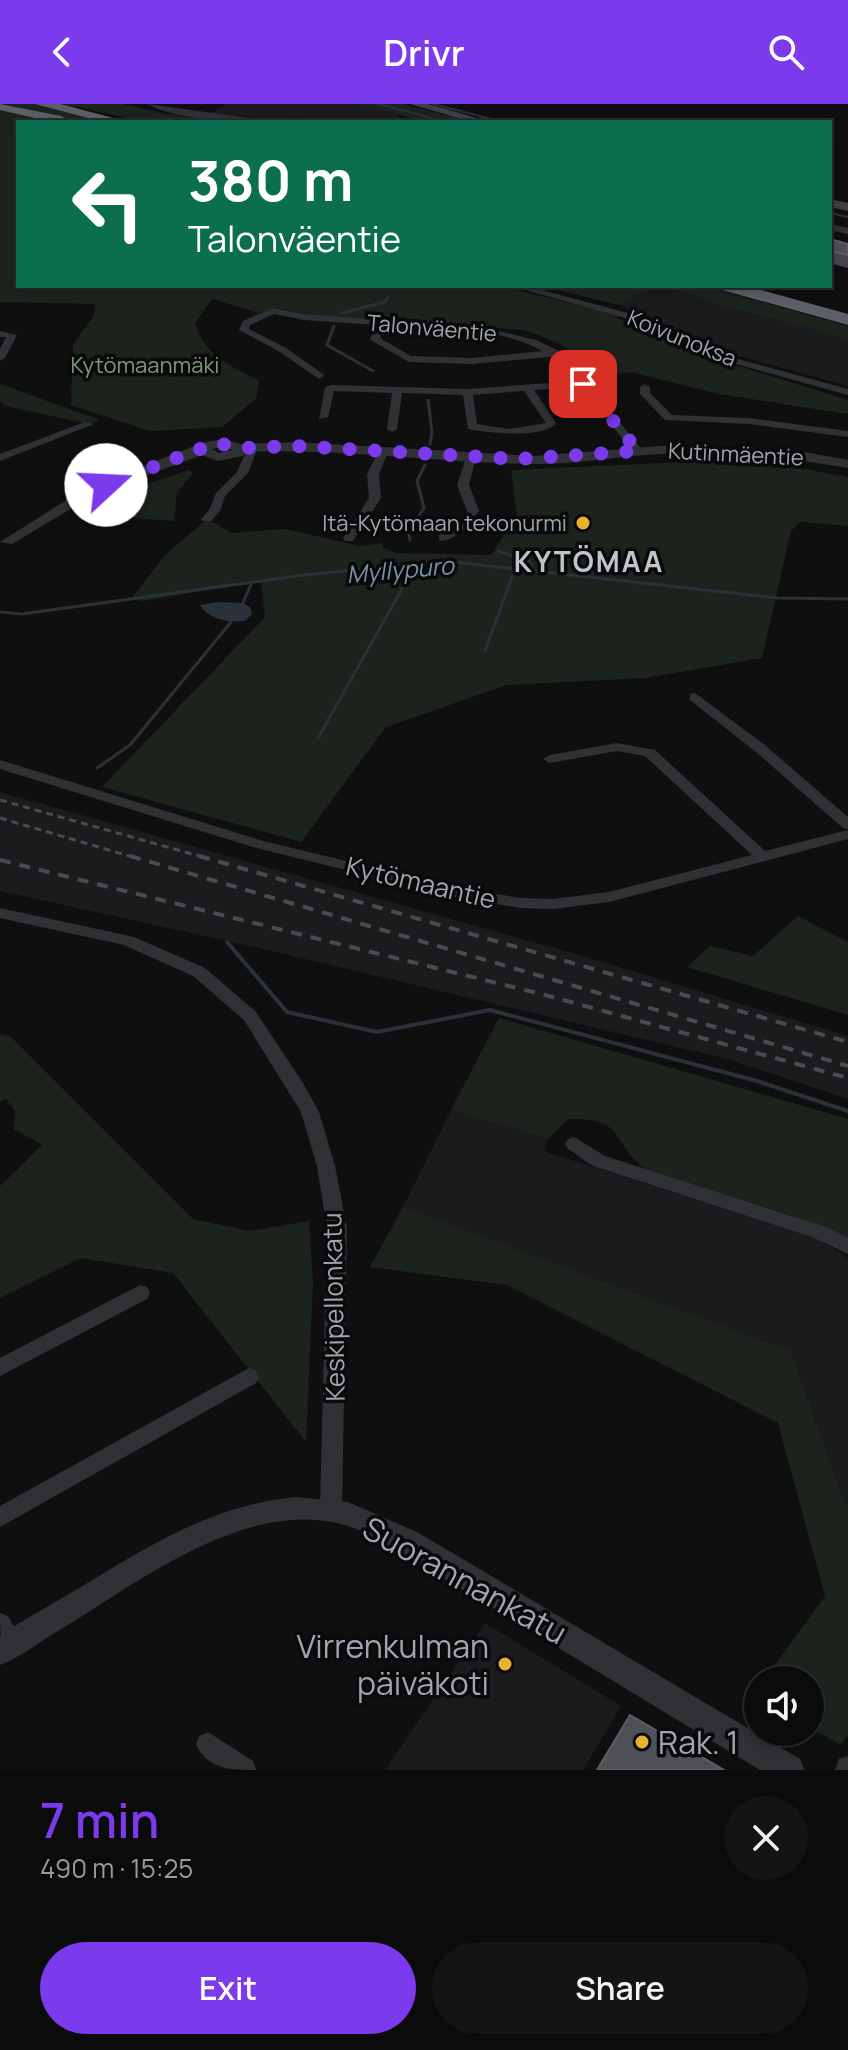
<!DOCTYPE html>
<meta charset="utf-8">
<style>
:root{--surface:#0b0b0c;--page:#141415;--text:#f1f3f6;--muted:#9a9b9d;--line:#2b2b2d;--accent:#7c3aed}
body{margin:0;font-family:Manrope,sans-serif;background:var(--page);color:var(--text);height:100vh;display:flex;flex-direction:column;font-size:30px;white-space:nowrap}
*{box-sizing:border-box;margin:0}
p{font-size:26px;color:var(--muted)}
.icon{flex:none;width:44px;height:44px;fill:none;stroke:currentColor;stroke-width:2;stroke-linecap:round;stroke-linejoin:round}
.map{position:relative;height:1666px;overflow:hidden}
.side{display:flex;flex-direction:column;background:var(--surface);flex:1}
.side>*{flex:none}
.top-card{position:absolute;left:16px;top:16px;width:816px;height:168px;border-radius:0px;box-shadow:0 4px 12px #0003,0 0 0 2px var(--line);background:#0b6e4f;color:#fff;overflow:hidden}
.fabs{position:absolute;left:744px;top:1562px;display:grid;gap:16px}
.fabs a{display:grid;place-items:center;width:80px;height:80px;border-radius:50%;background:var(--surface);box-shadow:0 4px 12px #0003,0 0 0 2px var(--line);font-size:40px}
.pin{position:absolute;display:grid;place-items:center;width:68px;height:68px;color:#fff;margin:-34px;border-radius:16px;box-shadow:0 4px 12px #0006}
.me{position:absolute;width:88px;margin:-44px;rotate:70deg;stroke-linejoin:round;filter:drop-shadow(0 0 6px #0008)}
.turn{display:flex;align-items:center;gap:28px;height:168px;padding:0 40px;font-size:36px}
.turn .icon{width:104px;height:104px;stroke-width:2.5}
.turn b{display:block;font-size:56px;line-height:68px}
.round{display:grid;place-items:center;flex:none;width:84px;height:84px;border-radius:42px;background:var(--page)}
.overview{display:flex;align-items:center;justify-content:space-between;height:136px;padding:0 40px}
h1{font-size:48px;font-weight:600;line-height:60px;color:var(--accent)}
.primary-button{display:flex;gap:16px;margin-top:auto;padding:16px 40px}
.primary-button a{flex:1;height:92px;border-radius:48px;background:var(--accent);color:#fff;font-size:32px;font-weight:600;line-height:92px;text-align:center}
.primary-button a+a{background:var(--page);color:var(--text)}
header{display:flex;justify-content:space-between;align-items:center;height:104px;padding:0 40px;background:var(--accent);color:#fff;font-size:36px;font-weight:600}
.map>svg:first-child{display:block}
</style>
<header><svg class="icon" aria-label="back" viewBox="0 0 24 24"><path d="M15 5l-7 7 7 7"/></svg>Drivr<svg class="icon" aria-label="search" viewBox="0 0 24 24"><circle cx="10" cy="10" r="6"/><path d="M15 15l6 6"/></svg></header>
<div class="map">
<svg width="848" height="1666" viewBox="0 0 848 1666">
<rect width="100%" height="100%" fill="#0f0f10"/>
<g fill="#1b1b1d">
<polygon points="227,0 354,0 399,11 397,18 305,18 297,13 270,16 211,9"/>
<polygon points="654,182 664,182 726,203 848,235 848,282 709,244 619,201"/>
<polygon points="0,688 576,850 848,932 848,995 727,955 259,844 0,787"/>
<polygon points="451,1006 548,1035 543,1047 813,1133 842,1149 848,1155 848,1403 845,1401 791,1247 403,1103"/>
<polygon points="485,1519 621,1602 583,1666 385,1666"/>
</g>
<g fill="#1c231d">
<path d="M0,0H123L166,10L231,18H145L73,2L93,18H18V182H499L621,211L617,214L687,246L848,296V310L719,290L631,268L606,272C582,250 555,235 523,226L310,211L276,204L259,209L212,195L195,219C206,254 229,260 259,277L256,295L222,323L150,327L71,301L73,241L94,211L95,200L0,198Z"/>
<polygon points="354,0 404,0 472,18 418,18 420,16"/>
<polygon points="541,182 654,182 619,201"/>
<polygon points="664,182 704,182 848,222 848,235 726,203"/>
<polygon points="0,280 100,316 89,320 5,302 0,297"/>
<polygon points="751,355 848,373 848,422 800,418 791,427 762,554 645,574 507,581 386,623 301,738 102,683 265,513 261,477 143,497 131,495 165,451 207,415 232,429 285,425 360,442 382,439 383,444 396,449 491,451 517,411 511,366"/>
<polygon points="190,366 193,370 177,388 174,417 78,410 123,388"/>
<polygon points="798,812 848,838 848,911 687,863 710,842 753,852"/>
<path d="M499,914L848,1015V1138L790,1111L650,1067C608,1042 631,1013 568,1015L548,1035L451,1006Z"/>
<polygon points="0,930 10,932 193,1115 250,1127 309,1117 313,1179 306,1338 173,1169 81,1154 0,1194 0,1082 42,1041 14,1025 15,1007 6,995 0,998"/>
<polygon points="403,1103 791,1247 845,1400 848,1403 848,1630 841,1641 810,1624 810,1576 764,1576 825,1492 778,1319 507,1181 370,1163"/>
</g>
<path fill="#2a3138" d="M217,498L243,499L250,503L252,510L245,517C230,519 209,516 200,501Z"/>
<g fill="none" stroke-linecap="round" stroke-linejoin="round">
<g stroke="#2a3138" stroke-width="2">
<polyline points="378,0 447,18"/>
<polyline points="433,0 503,18"/>
<polyline points="830,109 848,113"/>
</g>
<g stroke="#2a3138" stroke-width="3">
<polyline points="342,209 385,198 388,193"/>
<polyline points="334,222 327,241 373,267"/>
<polyline points="428,296 432,328 430,340"/>
<polyline points="410,436 408,428 424,404 417,377 425,361"/>
<polyline points="498,447 530,458 534,467"/>
<polyline points="243,499 252,478"/>
<polyline points="0,508 22,510 304,471 444,457 778,494 848,495"/>
<polyline points="485,547 515,465"/>
<polyline points="318,634 416,460"/>
<polyline points="97,664 130,641 231,518"/>
</g>
<polyline stroke="#2a3138" stroke-width="4" points="227,838 287,908 377,928 490,906 757,977 848,1007"/>
<g fill="#303135" fill-rule="evenodd">
<path d="M147,0L263,16L267,18C233,18 177,16 147,0Z"/>
<polygon points="830,120 848,124 848,130 830,126"/>
<polygon points="511,182 527,182 628,209 709,247 848,285 848,291 703,251 622,213"/>
<path d="M273,204L304,210L487,224L536,236L559,247L569,255L643,347L634,349L581,283L534,286L556,319C545,335 487,329 468,325L463,291L402,289L397,325L392,328L387,325L392,289L334,287L328,313L319,315L325,284L330,281L468,285L576,277L561,259L550,253L472,260L409,258L372,237L370,235L377,221L304,216L274,210L250,221L249,225L286,244L323,270L324,272L319,275L280,248L239,226L243,217ZM386,222C436,226 498,221 542,247L472,254L411,252L380,234ZM524,287L546,319L509,325L477,320L473,291Z"/>
<polygon points="0,227 17,231 5,254 0,257 0,245 6,233 0,233"/>
<polygon points="645,280 650,283 650,289 672,311 749,314 848,327 848,333 749,320 665,316 640,290 640,283"/>
<polygon points="85,318 94,320 0,357 0,350"/>
<polygon points="249,341 258,343 248,369 225,392 220,407 211,417 203,417 201,415 209,406 216,389 237,368"/>
<polygon points="379,346 388,348 379,370 381,394 353,437 345,437 343,434 369,394 367,370"/>
<path d="M467,351L476,353L469,381L479,407C468,420 457,437 439,437V431L454,423L467,407L457,381Z"/>
<polygon points="695,589 766,642 848,713 848,725 843,724 756,648 690,596 690,590"/>
<polygon points="617,639 655,646 765,747 848,726 848,735 609,798 553,805 521,804 459,794 253,743 0,665 0,656 263,737 459,784 521,794 553,795 609,788 752,751 645,652 617,647 550,659 543,655 550,651"/>
<polygon points="0,804 134,833 205,864 256,908 303,979 319,1008 335,1062 347,1124 342,1405 339,1412 331,1415 323,1412 320,1405 327,1124 317,1062 301,1008 244,916 193,872 124,841 0,814"/>
<polygon points="574,1033 605,1052 826,1123 848,1134 848,1150 812,1133 593,1062 568,1045 565,1040 568,1035"/>
<polygon points="140,1181 147,1183 150,1189 147,1195 0,1272 0,1254"/>
<polygon points="249,1264 256,1267 259,1273 256,1279 0,1423 0,1402"/>
<path d="M0,1509L8,1512L23,1539L19,1547L11,1550C0,1544 0,1525 0,1509Z"/>
<path d="M208,1628L253,1657L256,1666C232,1666 207,1666 196,1640L199,1632Z"/>
<polygon points="848,1652 848,1666 835,1666 839,1655"/>
</g>
<g fill="#303135" fill-rule="evenodd">
<path d="M222,335L241,340L296,338L534,352L660,342H714L804,348L848,356V364C786,353 722,347 660,350C617,352 574,361 532,360C436,359 341,344 245,348L243,352L218,357L202,351L94,391L12,440L0,438L84,385L202,339ZM222,343L233,346L219,349L212,345Z"/>
<path d="M295,1393L348,1398L417,1428L800,1655L804,1666H760L397,1446C381,1438 365,1427 348,1422C247,1391 138,1479 58,1527C39,1538 21,1553 0,1561V1531C30,1512 61,1495 91,1477C156,1437 217,1401 295,1393Z"/>
</g>
<g fill="#3f4045" fill-rule="evenodd">
<polygon points="410,0 428,0 491,18 472,18"/>
<polygon points="830,95 848,99 848,107 830,103"/>
</g>
<g fill="#5d5f66" fill-rule="evenodd">
<polygon points="0,0 61,12 68,16 52,18 0,6"/>
<polygon points="35,0 60,0 129,18 103,18"/>
<polygon points="719,182 747,182 848,210 848,221 722,186"/>
</g>
<g stroke="#4a4b50" stroke-width="3" stroke-dasharray="7 5" stroke-linecap="butt">
<polyline points="0,696 206,754"/>
<polyline points="0,714 136,754"/>
</g>
<g stroke="#4a4b50" stroke-width="4" stroke-dasharray="11 9" stroke-linecap="butt">
<polyline points="130,752 848,962"/>
<polyline points="199,752 848,938"/>
<polyline points="0,756 545,891 848,974"/>
</g>
</g>
<polygon fill="#45464b" points="830,135 848,140 848,164 830,159"/>
<g fill="#4f5056" stroke="#5c5e64" stroke-width="2">
<polygon points="830,135 848,140 848,151 830,147"/>
<polygon points="630,1611 724,1666 597,1666"/>
</g>
<g fill="none" stroke-linecap="round" stroke-linejoin="round">
<polyline stroke="#7c3aed" stroke-width="14" stroke-dasharray="0 25.2" points="106,381 216,339 241,344 296,342 518,355 638,347 583,280"/>
</g>
<g fill="#e7b230" stroke="#0a0a0b" stroke-width="3">
<circle cx="583" cy="419" r="8"/>
<circle cx="505" cy="1560" r="8"/>
<circle cx="642" cy="1638" r="8"/>
</g>
<g text-anchor="middle" dominant-baseline="central" stroke-width="7" stroke-linejoin="round" paint-order="stroke">
<g font-size="22" fill="#a1a5b1" stroke="#0a0a0b">
<text transform="translate(432 224) rotate(5)">Talonväentie</text>
<text transform="translate(682 234) rotate(22)">Koivunoksa</text>
<text transform="translate(736 350) rotate(3)">Kutinmäentie</text>
</g>
<g font-size="22" fill="#799b7c" stroke="#0a0a0b">
<text x="145" y="261">Kytömaanmäki</text>
</g>
<g font-size="22" fill="#a1a5b1" stroke="#0a0a0b" text-anchor="end">
<text x="567" y="419">Itä-Kytömaan tekonurmi</text>
</g>
<g font-size="24" font-style="italic" fill="#7991ab" stroke="#0a0a0b">
<text transform="translate(400 465) rotate(-5)">Myllypuro</text>
</g>
<g font-size="26" fill="#a1a5b1" stroke="#0a0a0b">
<text transform="translate(421 778) rotate(13)">Kytömaantie</text>
<text transform="translate(333 1203) rotate(-91)">Keskipellonkatu</text>
</g>
<g font-size="28" font-weight="bold" letter-spacing="2" fill="#c2c4cd" stroke="#0a0a0b">
<text x="589" y="457">KYTÖMAA</text>
</g>
<g font-size="32" fill="#a1a5b1" stroke="#0a0a0b">
<text transform="translate(465 1476) rotate(29)">Suorannankatu</text>
</g>
<g font-size="32" fill="#a1a5b1" stroke="#0a0a0b" text-anchor="end">
<text x="489" y="1542">Virrenkulman<tspan x="489" dy="37">päiväkoti</tspan></text>
<text x="658" y="1638" text-anchor="start">Rak. 1</text>
</g>
</g>
</svg>
<div class="fabs">
<a><svg class="icon" aria-label="sound" viewBox="0 0 24 24"><path d="M4 9h4l5-4v14l-5-4H4zM17 9q2 3 0 6"/></svg></a>
</div>
<div class="pin" style="left:583px;top:280px;background:#d93025"><svg class="icon" aria-label="arrive" viewBox="0 0 24 24"><path d="M6 21V4h12l-3 4 3 4H6"/></svg></div>
<svg class="me" style="left:106px;top:381px" viewBox="-20 -20 40 40"><circle r="19" fill="#fff"/><path d="M0-13L10 11 0 6-10 11z" fill="#7c3aed"/></svg>
<div class="top-card">
<div class="turn"><svg class="icon" aria-label="left" viewBox="0 0 24 24"><path d="M17 20v-9H6M10 6l-5 5 5 5"/></svg><div><b>380 m</b>Talonväentie</div></div>
</div>
</div>
<section class="side">
<div class="overview"><div><h1>7 min</h1><p>490 m · 15:25</p></div><a class="round"><svg class="icon" aria-label="close" viewBox="0 0 24 24"><path d="M6 6l12 12M18 6L6 18"/></svg></a></div>
<div class="primary-button"><a>Exit</a><a>Share</a></div>
</section>
